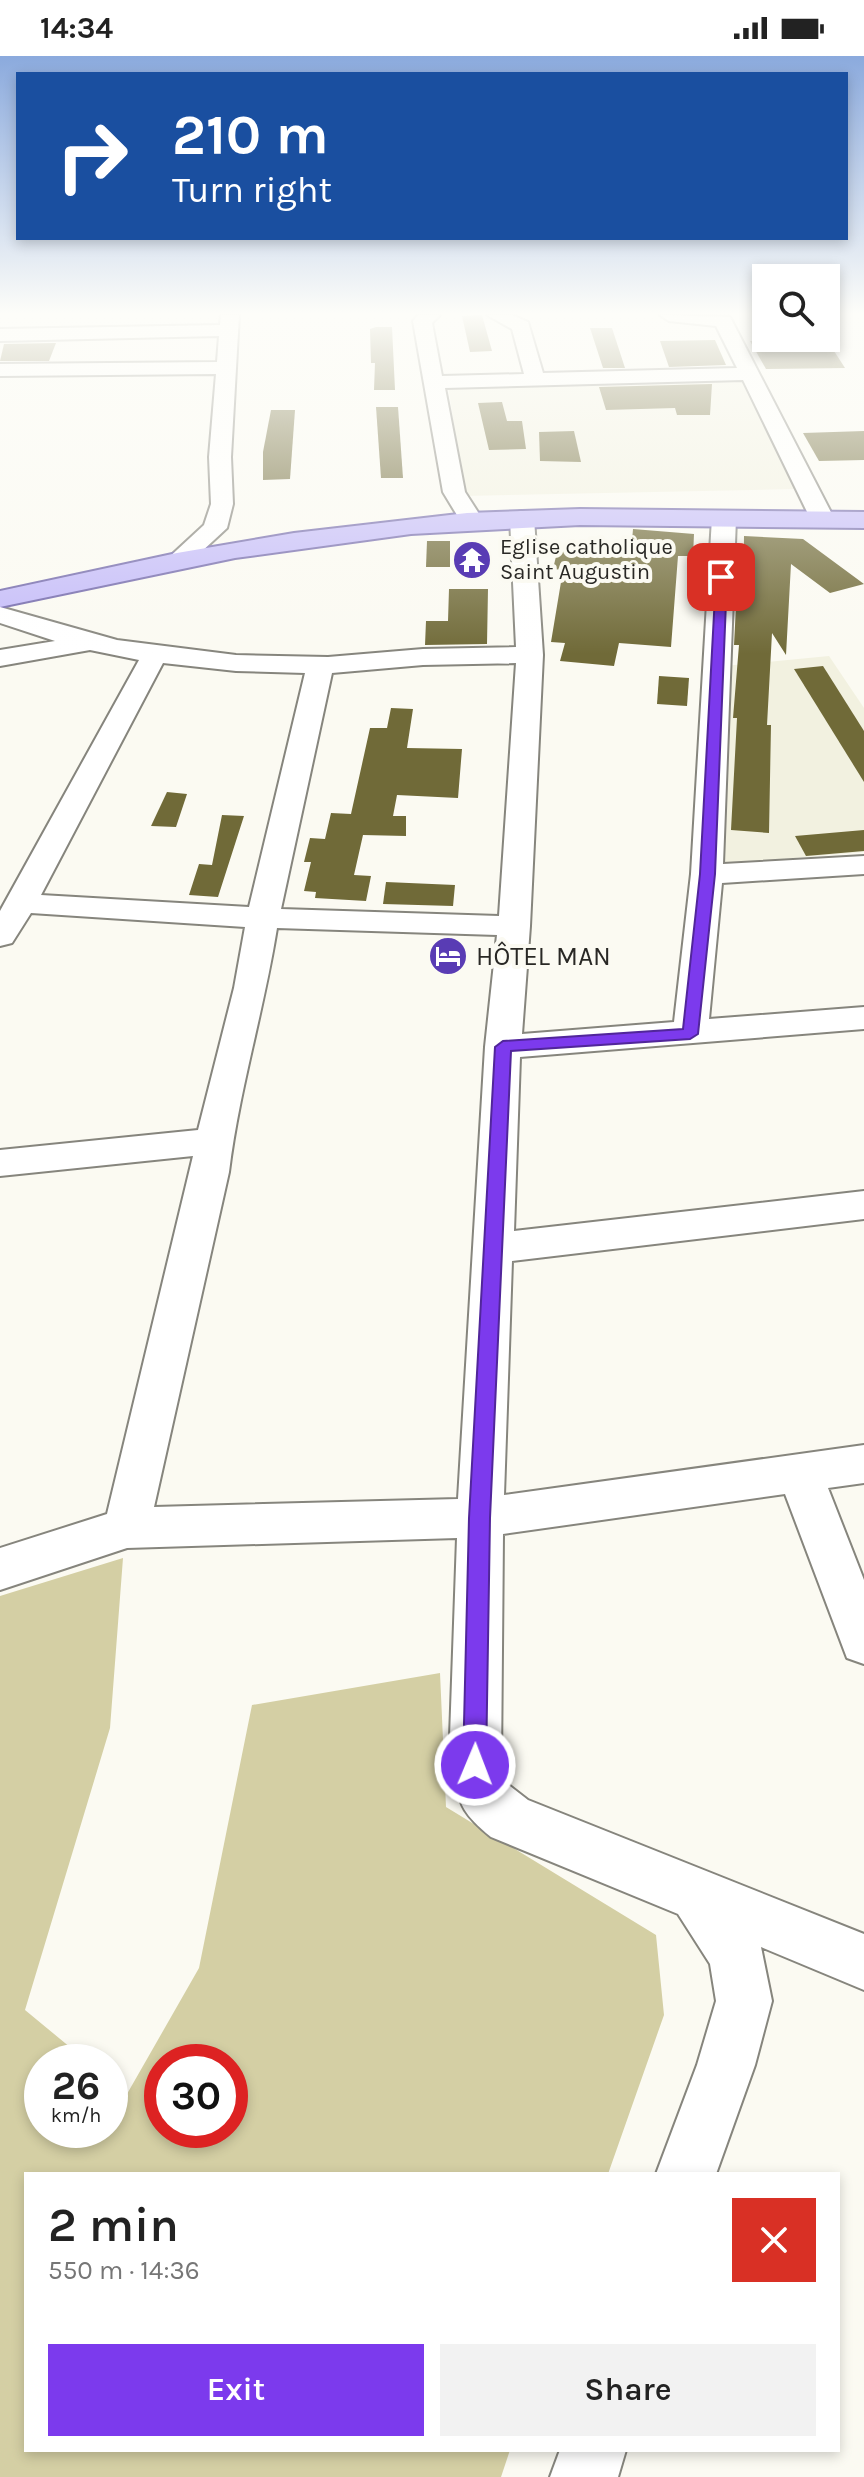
<!DOCTYPE html>
<meta charset="utf-8">
<style>
:root{--surface:#fff;--page:#f2f2f2;--text:#222;--muted:#767676;--accent:#7c3aed}
body{margin:0;font-family:Karla,sans-serif;background:var(--page);color:var(--text);height:100vh;display:flex;flex-direction:column;font-size:30px;white-space:nowrap}
*{box-sizing:border-box;margin:0}
p{font-size:26px;color:var(--muted)}
.icon{flex:none;width:44px;height:44px;fill:none;stroke:currentColor;stroke-width:2;stroke-linecap:round;stroke-linejoin:round}
.map{position:relative;flex:1;overflow:hidden}
.panel{position:absolute;left:24px;top:2116px;width:816px;height:280px;display:flex;flex-direction:column;background:var(--surface);border-radius:0px;box-shadow:0 4px 12px #0003}
.panel>*{flex:none}
.top-card{position:absolute;left:16px;top:16px;width:832px;height:168px;border-radius:0px;box-shadow:0 4px 12px #0003;background:#1a4fa0;color:#fff;overflow:hidden}
.tools{position:absolute;left:752px;top:208px;display:grid;gap:16px}
.tools a{display:grid;place-items:center;width:88px;height:88px;border-radius:0px;background:var(--surface);box-shadow:0 4px 12px #0003;font-size:40px}
.speed{position:absolute;left:24px;top:1988px;display:flex;gap:16px;font-size:40px;font-weight:700;text-align:center}
.speed>*{display:grid;place-content:center;width:104px;height:104px;border-radius:50%;background:var(--surface);box-shadow:0 4px 12px #0003;line-height:1}
.speed small{font-size:20px;font-weight:400}
.speed .limit{border:12px solid #d22;background:#fff;color:#111}
.pin{position:absolute;display:grid;place-items:center;width:68px;height:68px;color:#fff;margin:-34px;border-radius:16px;box-shadow:0 4px 12px #0006}
.me{position:absolute;width:88px;margin:-44px;rotate:1deg;stroke-linejoin:round;filter:drop-shadow(0 0 6px #0008)}
.turn{display:flex;align-items:center;gap:28px;height:168px;padding:0 24px;font-size:36px}
.turn .icon{width:104px;height:104px;stroke-width:2.5}
.turn b{display:block;font-size:56px;line-height:68px}
.round{display:grid;place-items:center;flex:none;width:84px;height:84px;border-radius:0px;background:var(--page)}
.summary{display:flex;align-items:center;justify-content:space-between;height:136px;padding:0 24px}
h1{font-size:48px;font-weight:600;line-height:60px}
.cta{display:flex;gap:16px;margin-top:auto;padding:16px 24px}
.cta a{flex:1;height:92px;border-radius:0px;background:var(--accent);color:#fff;font-size:32px;font-weight:600;line-height:92px;text-align:center}
.cta a+a{background:var(--page);color:var(--text)}
.status{display:flex;justify-content:space-between;align-items:center;height:56px;padding:0 40px;background:var(--surface);direction:ltr}
.status svg{height:22px;fill:currentColor}
.map>svg:first-child{display:block}
</style>
<div class="status"><b>14:34</b><svg viewBox="0 0 49 12"><path d="M0 12V9h3v3zM5 12V6h3v6zM10 12V3h3v9zM15 12V0h3v12zM26 1h20v11H26zM47 4h2v5h-2z"/></svg></div>
<div class="map">
<svg width="864" height="2421" viewBox="0 0 864 2421">
<rect width="100%" height="100%" fill="#fbfaf2"/>
<g fill="#f2f1e0">
<polygon points="743,322 795,433 464,440 448,328"/>
<polygon points="829,600 864,652 864,796 714,809 724,610"/>
</g>
<path fill="#d4cfa4" fill-rule="evenodd" d="M123,1502L110,1672L25,1954L88,2006H42V2074H110V2024L127,2038L199,1912L252,1649L440,1617L446,1751L656,1879L664,1959L608,2118H26V2394H510L501,2421H0V1540ZM162,2006H230V2074H162Z"/>
<g fill="#706a38">
<polygon points="482,259 492,295 470,296 462,260"/>
<polygon points="376,271 392,271 395,334 374,334 375,307 371,307 370,273"/>
<polygon points="590,272 612,272 625,312 603,312"/>
<polygon points="715,284 726,309 669,311 660,285"/>
<polygon points="827,284 845,312 766,313 750,285"/>
<polygon points="56,287 49,305 0,305 4,288"/>
<polygon points="712,328 710,359 677,359 675,352 606,354 599,331"/>
<polygon points="502,346 507,365 522,365 526,393 489,394 478,347"/>
<polygon points="376,351 398,351 403,422 381,422"/>
<polygon points="271,354 295,354 290,423 263,424 263,396"/>
<polygon points="574,375 581,406 540,405 539,376"/>
<polygon points="864,375 864,404 819,405 803,377"/>
<polygon points="633,473 694,478 693,500 678,500 671,591 619,587 614,610 560,605 565,587 551,586 563,514 553,513 558,492 631,497"/>
<polygon points="744,480 803,483 864,528 830,537 791,508 786,599 772,577 767,669 771,669 769,777 731,774 737,662 733,662 739,589 734,589 736,550 743,551"/>
<polygon points="427,485 450,485 450,511 426,511"/>
<polygon points="449,533 488,533 487,588 425,589 426,565 448,565"/>
<polygon points="823,610 864,675 864,726 794,613"/>
<polygon points="659,620 689,622 687,650 657,648"/>
<polygon points="391,652 413,653 407,692 462,693 458,742 397,739 393,760 406,760 406,780 363,779 354,819 371,820 366,845 315,842 316,836 304,835 311,806 304,806 310,782 325,783 331,757 351,758 370,672 387,672"/>
<polygon points="167,736 187,738 176,771 151,770"/>
<polygon points="222,759 244,760 218,841 189,839 199,808 212,809"/>
<polygon points="864,774 864,795 806,800 795,780"/>
<polygon points="386,826 455,829 453,850 383,848"/>
</g>
<g fill="none" stroke-linecap="round" stroke-linejoin="round">
<g stroke="#86857d" stroke-width="4">
<g id="minor">
<polygon points="221,259 239,259 231,401 233,448 227,472 186,510 168,510 165,505 204,469 211,448 209,401 216,318 0,320 0,308 217,306 219,280 0,285 0,273 220,269"/>
<polygon points="418,259 440,259 432,267 442,320 524,318 512,273 487,259 512,259 528,266 543,317 737,312 716,270 669,265 660,259 730,261 835,464 831,469 815,469 811,464 743,324 445,332 465,436 483,464 479,469 463,469 443,436 413,265"/>
<path d="M522,455L530,457L534,462L543,599L530,870L522,978L674,966L691,818L712,462L716,457H732L736,462L723,808L864,800V818L722,827L709,963L864,951V973L520,1001L514,1175L864,1135V1163L512,1205L504,1439L864,1389V1427L828,1432L864,1524V1608L847,1602L785,1438L503,1478L501,1709L506,1727L528,1744L864,1878V1934L761,1891L772,1945L755,2009L716,2118H656L697,2009L716,1945L710,1908L678,1858L491,1781C459,1755 461,1748 449,1709L457,1482L127,1492L0,1534V1492L107,1458L193,1100L0,1120V1094L198,1074L234,932L245,871L31,857L12,887L0,890V855L139,604L90,594L0,610V594L55,585L0,567V551L117,584L236,599L328,601L423,593L516,591L510,462L514,457ZM163,607L236,615L305,617L249,851L41,839ZM516,607L499,860L281,853L332,617L423,609ZM277,872L497,879L485,991L458,1443L154,1451L229,1116C239,1034 264,954 277,872Z"/>
<polygon points="560,2394 626,2394 618,2421 550,2421"/>
</g>
</g>
<g stroke="#746aac" stroke-width="4">
<polygon id="major" points="580,453 864,456 864,472 580,469 411,478 235,502 0,551 0,535 177,497 294,477 467,457"/>
</g>
<use href="#minor" fill="#fff" fill-rule="evenodd"/>
<use href="#major" fill="#c4bbf9" fill-rule="evenodd"/>
</g>
<linearGradient id="sky" x2="0" y2="1"><stop stop-color="#8baadd"/><stop offset="0.43" stop-color="#fdfdf9"/><stop offset="1" stop-color="#fdfdf9" stop-opacity="0"/></linearGradient>
<rect width="864" height="598" fill="url(#sky)"/>
<polygon fill="#7c3aed" stroke="#51269a" stroke-width="2" points="721,518 727,521 715,818 698,978 690,983 511,995 490,1462 486,1709 483,1717 475,1721 466,1717 463,1709 469,1462 495,991 503,985 683,973 700,818 716,521"/>
<defs>
<g id="temple-disc" transform="scale(2)"><circle r="9.5" fill="#593cb4" stroke="#fbfaf2"/><path d="M0-6L5-2H3V0L6.5 2.5H4V6H1.5V3h-3V6H-4V2.5H-6.5L-3 0V-2H-5Z" fill="#fff"/></g>
<g id="hotel-disc" transform="scale(2)"><circle r="9.5" fill="#593cb4" stroke="#fbfaf2"/><path d="M-6-4.5h1.5V1H6V5H4.5V3h-9V5H-6ZM-4 0a1.8 1.8 0 1 1 3.6 0ZM.5 0V-2.5h3Q6-2.5 6 0Z" fill="#fff"/></g>
</defs>
<g fill-rule="evenodd">
<use href="#temple-disc" x="472" y="504"/>
<use href="#hotel-disc" x="448" y="900"/>
</g>
<g text-anchor="middle" dominant-baseline="central" stroke-width="8" stroke-linejoin="round" paint-order="stroke">
<g font-size="22" fill="#292825" stroke="#fbfaf2" text-anchor="start">
<text x="500" y="491">Eglise catholique<tspan x="500" dy="25">Saint Augustin</tspan></text>
</g>
<g font-size="26" fill="#292825" stroke="#fbfaf2" text-anchor="start">
<text x="476" y="900">HÔTEL MAN</text>
</g>
</g>
</svg>
<div class="tools">
<a><svg class="icon" aria-label="search" viewBox="0 0 24 24"><circle cx="10" cy="10" r="6"/><path d="M15 15l6 6"/></svg></a>
</div>
<div class="speed"><div>26<small>km/h</small></div><div class="limit">30</div></div>
<div class="pin" style="left:721px;top:521px;background:#d93025"><svg class="icon" aria-label="arrive" viewBox="0 0 24 24"><path d="M6 21V4h12l-3 4 3 4H6"/></svg></div>
<svg class="me" style="left:475px;top:1709px" viewBox="-20 -20 40 40"><circle r="17" fill="#7c3aed" stroke="#fff" stroke-width="3"/><path d="M0-11L8 9 0 5-8 9z" fill="#fff"/></svg>
<div class="top-card">
<div class="turn"><svg class="icon" aria-label="right" viewBox="0 0 24 24"><path d="M7 20v-9h11M14 6l5 5-5 5"/></svg><div><b>210 m</b>Turn right</div></div>
</div>
<section class="panel">
<div class="summary"><div><h1>2 min</h1><p>550 m · 14:36</p></div><a class="round" style="background:#d93025;color:#fff"><svg class="icon" aria-label="close" viewBox="0 0 24 24"><path d="M6 6l12 12M18 6L6 18"/></svg></a></div>
<div class="cta"><a>Exit</a><a>Share</a></div>
</section>
</div>
